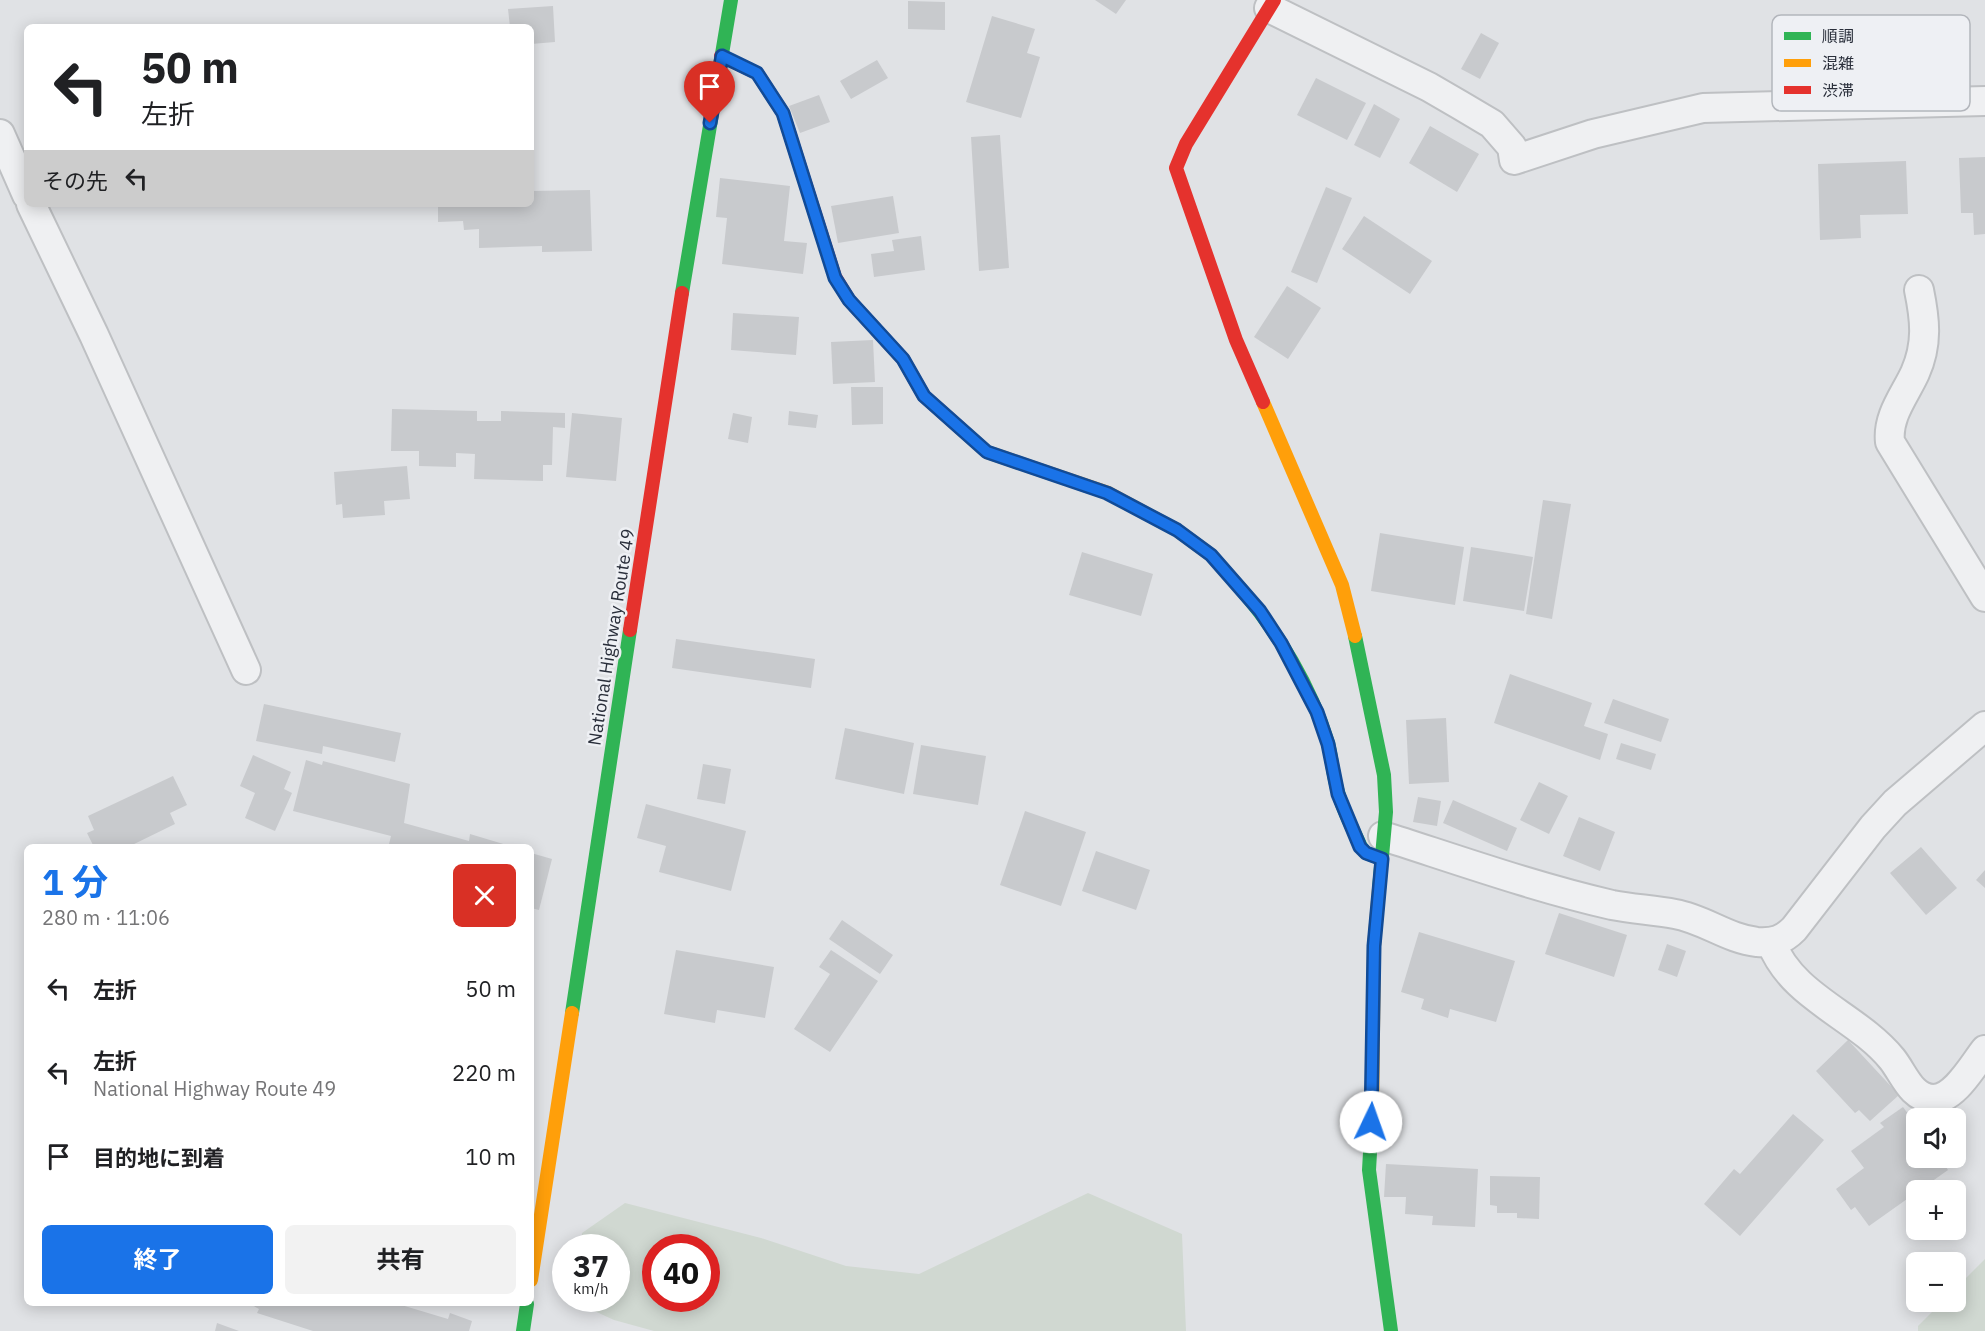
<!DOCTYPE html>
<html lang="ja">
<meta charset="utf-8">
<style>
:root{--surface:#fff;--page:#f2f2f2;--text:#202124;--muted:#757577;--accent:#1a73e8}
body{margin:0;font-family:"IBM Plex Sans","Noto Sans JP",sans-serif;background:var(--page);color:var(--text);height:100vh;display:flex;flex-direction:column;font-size:22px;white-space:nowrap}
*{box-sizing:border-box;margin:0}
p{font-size:20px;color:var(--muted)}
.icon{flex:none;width:33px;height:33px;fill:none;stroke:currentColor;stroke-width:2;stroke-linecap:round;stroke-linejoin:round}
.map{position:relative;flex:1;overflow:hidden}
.side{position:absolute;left:24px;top:844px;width:510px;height:462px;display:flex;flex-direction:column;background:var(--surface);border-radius:9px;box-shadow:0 3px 15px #0003}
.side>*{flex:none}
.hud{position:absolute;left:24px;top:24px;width:510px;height:183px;border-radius:9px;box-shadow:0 3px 15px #0003;background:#fff;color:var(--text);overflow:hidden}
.fabs{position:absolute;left:1906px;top:1108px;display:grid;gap:12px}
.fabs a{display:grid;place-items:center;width:60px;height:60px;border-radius:9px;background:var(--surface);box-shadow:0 3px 15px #0003;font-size:30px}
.speed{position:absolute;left:552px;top:1234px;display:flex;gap:12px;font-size:30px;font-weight:700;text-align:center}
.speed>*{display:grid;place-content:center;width:78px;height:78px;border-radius:50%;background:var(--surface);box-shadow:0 3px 15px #0003;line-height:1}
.speed small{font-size:15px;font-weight:400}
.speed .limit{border:9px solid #d22;background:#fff;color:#111}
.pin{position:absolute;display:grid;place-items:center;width:51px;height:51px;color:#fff;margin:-62px -26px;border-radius:50% 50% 50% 0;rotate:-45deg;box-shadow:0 0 6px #0007}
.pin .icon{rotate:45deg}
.me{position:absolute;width:66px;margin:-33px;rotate:3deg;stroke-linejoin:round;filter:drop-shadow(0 0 4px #0008)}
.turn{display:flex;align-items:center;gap:21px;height:126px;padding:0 18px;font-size:27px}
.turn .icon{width:78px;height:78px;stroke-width:2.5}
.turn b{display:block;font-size:42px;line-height:51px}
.then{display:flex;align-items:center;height:57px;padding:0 18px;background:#0003;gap:12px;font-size:22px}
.round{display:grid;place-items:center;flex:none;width:63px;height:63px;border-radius:9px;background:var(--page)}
.headline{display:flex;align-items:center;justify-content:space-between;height:102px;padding:0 18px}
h1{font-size:36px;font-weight:700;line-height:45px;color:var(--accent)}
.action{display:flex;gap:12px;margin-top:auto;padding:12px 18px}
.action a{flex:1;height:69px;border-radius:9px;background:var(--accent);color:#fff;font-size:24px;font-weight:700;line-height:69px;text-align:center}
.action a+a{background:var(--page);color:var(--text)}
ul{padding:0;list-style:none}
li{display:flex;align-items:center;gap:18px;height:84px;padding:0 18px}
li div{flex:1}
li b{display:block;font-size:22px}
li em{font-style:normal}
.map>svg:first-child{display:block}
</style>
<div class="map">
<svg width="1985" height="1331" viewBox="0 0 1985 1331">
<rect width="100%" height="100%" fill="#e0e2e5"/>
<g fill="#d0d8d1" fill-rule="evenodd">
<path d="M1088,1193L1182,1234L1186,1331H654L614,1320L577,1303V1299H616V1248H581L582,1233L625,1203L761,1238L846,1266L919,1274ZM656,1248H706V1299H656Z"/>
<polygon points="1985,1259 1985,1331 1918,1331 1918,1326 1942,1302 1956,1302 1956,1288"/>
</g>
<g fill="#c8cacd">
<polygon points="1095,0 1126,0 1116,14"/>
<polygon points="908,1 945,2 945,30 908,29"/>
<polygon points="553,6 555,42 531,44 531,27 510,27 508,9"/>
<polygon points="992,16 1035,29 1027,53 1040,57 1021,118 966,102"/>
<polygon points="1481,33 1499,43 1480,79 1461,69"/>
<polygon points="877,60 888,78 851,99 840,81"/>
<polygon points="1316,78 1366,103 1347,140 1297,115"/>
<polygon points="819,95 830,122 800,133 789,106"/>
<polygon points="1374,104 1400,119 1380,158 1354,145"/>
<polygon points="1430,126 1479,154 1457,192 1409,163"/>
<polygon points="1000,135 1009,268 979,271 971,137"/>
<polygon points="1985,157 1985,234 1974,235 1973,213 1961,213 1959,158"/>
<polygon points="1906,161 1908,214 1860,215 1861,238 1820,240 1818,164"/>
<polygon points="720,178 790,186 784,241 807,243 803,274 722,264 727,218 716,217"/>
<polygon points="1326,187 1352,198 1317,283 1291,272"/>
<polygon points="590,190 592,251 542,252 542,246 479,248 479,229 464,230 463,221 438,222 438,204 531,204 531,191"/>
<polygon points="893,196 899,233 838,243 831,206"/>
<polygon points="1364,216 1432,261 1410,294 1342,249"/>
<polygon points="921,236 925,270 874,277 871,254 894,251 892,240"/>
<polygon points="1287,286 1321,308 1288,359 1254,337"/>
<polygon points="733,313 799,317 796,355 731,350"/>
<polygon points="873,340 875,382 833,384 831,342"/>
<polygon points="851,387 883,387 883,424 852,425"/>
<polygon points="392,409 477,411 477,421 501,421 501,411 565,413 565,428 553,427 552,465 543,465 543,481 474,479 475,454 456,453 456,467 419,466 419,451 391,451"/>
<polygon points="789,411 818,415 816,428 788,425"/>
<polygon points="572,413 622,418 616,481 566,477"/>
<polygon points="733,413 752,417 748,443 728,439"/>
<polygon points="407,466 410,499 384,501 385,515 343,518 342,504 336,505 334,472"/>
<polygon points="1543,500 1571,504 1552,619 1526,614"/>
<polygon points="1380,533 1464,547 1455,605 1371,591"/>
<polygon points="1471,547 1533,557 1524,611 1463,601"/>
<polygon points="1082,552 1153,574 1141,616 1069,595"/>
<polygon points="676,639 815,659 811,688 672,668"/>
<polygon points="1510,674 1592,703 1584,726 1608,734 1600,760 1494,723"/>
<polygon points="1613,699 1669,719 1661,742 1604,723"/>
<polygon points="264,704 401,733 395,762 323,746 322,754 256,741"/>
<polygon points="1446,718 1449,782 1409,784 1406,720"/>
<polygon points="845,728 914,743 904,794 835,779"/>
<polygon points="1621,743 1656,754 1651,770 1616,759"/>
<polygon points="921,745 986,756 978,805 913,794"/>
<polygon points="253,755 291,772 284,789 292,793 275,831 245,818 255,793 240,786"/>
<polygon points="306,760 322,765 323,761 410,784 404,823 469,841 470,834 517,848 388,848 391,836 293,811"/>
<polygon points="703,764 731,769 725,804 697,799"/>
<polygon points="173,776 187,805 170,813 175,824 126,848 89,848 93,845 87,833 94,830 88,816"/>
<polygon points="1539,782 1568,796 1549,834 1520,820"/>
<polygon points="1418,797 1441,801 1437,826 1413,822"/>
<polygon points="1453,800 1517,828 1507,851 1443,823"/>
<polygon points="646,804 746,831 731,891 659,872 666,846 637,838"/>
<polygon points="1025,811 1086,832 1061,906 1000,885"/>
<polygon points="1579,817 1615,832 1600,871 1563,856"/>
<polygon points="1921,847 1957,888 1926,915 1890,873"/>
<polygon points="1096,851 1150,870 1136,910 1082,891"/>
<polygon points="531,853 552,859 539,910 531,908"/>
<polygon points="1985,870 1985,888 1976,880"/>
<polygon points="1559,913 1627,935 1614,977 1545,954"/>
<polygon points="842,920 893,955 880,974 829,939"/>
<polygon points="1419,932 1515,961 1496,1022 1450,1009 1448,1018 1421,1009 1424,999 1401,992"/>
<polygon points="1667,944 1686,951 1677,977 1658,970"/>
<polygon points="676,950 774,967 765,1018 717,1010 715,1023 664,1014"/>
<polygon points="831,950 878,981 830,1052 794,1029 830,974 819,967"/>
<polygon points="1848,1040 1899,1095 1870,1121 1859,1110 1855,1113 1816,1071"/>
<polygon points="1903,1107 1917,1126 1917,1158 1940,1158 1948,1170 1869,1226 1855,1207 1851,1210 1836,1189 1864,1168 1851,1151 1884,1127 1880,1123"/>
<polygon points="1793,1114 1824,1140 1740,1236 1704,1204 1734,1169 1740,1174"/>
<polygon points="1386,1164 1478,1169 1475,1227 1432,1225 1433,1216 1405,1214 1406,1197 1384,1197"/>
<polygon points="1490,1176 1540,1177 1539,1219 1517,1218 1517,1213 1497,1213 1497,1206 1490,1205"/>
<polygon points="250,1304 398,1304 448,1319 450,1313 472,1321 469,1331 313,1331 257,1313 259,1309"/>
<polygon points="217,1323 239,1331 215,1331"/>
</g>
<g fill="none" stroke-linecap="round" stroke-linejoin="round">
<g stroke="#bec0c3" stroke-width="32">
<g id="street">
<polyline points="1269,8 1429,87 1460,105 1492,124 1512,147 1514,160 1593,134 1703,108 1985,101"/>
<polyline points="0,134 27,195"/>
<polyline points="31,204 94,335 246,670"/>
<path d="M1919,290C1925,319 1928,344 1915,373C1905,395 1887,416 1890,442L1985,597"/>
<path d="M1383,836C1458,860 1534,887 1612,905C1633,909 1654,910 1675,914C1704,919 1728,939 1757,942C1774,943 1783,940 1794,929L1873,827L1895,803L1985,726"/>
<path d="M1771,942C1792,998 1856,1015 1892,1059C1904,1074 1911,1098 1933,1099C1955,1099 1973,1065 1985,1050"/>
</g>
</g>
<use href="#street" stroke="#eff0f2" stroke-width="28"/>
<g stroke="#30b455" stroke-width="14">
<polyline points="682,293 731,0"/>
<path d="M1240,588C1278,632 1311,687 1328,743C1332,759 1333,776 1338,792C1343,811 1353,829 1361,847L1366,853L1382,859"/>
<polyline points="1355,636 1384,775 1386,812 1379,889"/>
<polyline points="572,1013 630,630"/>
<polyline points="1372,1118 1369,1170 1391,1331"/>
<polyline points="523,1331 527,1304"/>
</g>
<g stroke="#ff9f0a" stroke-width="14">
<polyline points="1263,402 1342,585 1355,636"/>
<polyline points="960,428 987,452 1108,493 1177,530 1211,555 1240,588"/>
<polyline points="1372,1118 1374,946 1379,889"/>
<polyline points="531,1280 572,1013"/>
</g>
<g stroke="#e5322d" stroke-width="14">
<polyline points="721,56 757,73 783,113 835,277 849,300 903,359 924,396 960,428"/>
<polyline points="1263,402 1236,340 1176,168 1186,144 1274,0"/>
<polyline points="630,630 682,293"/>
</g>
</g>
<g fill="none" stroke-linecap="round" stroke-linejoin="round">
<g stroke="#114b97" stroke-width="15">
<polyline id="route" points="710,123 722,56 757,73 783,113 835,278 849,300 903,359 924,396 987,452 1107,493 1177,530 1211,555 1260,611 1281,643 1317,712 1328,744 1338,794 1360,847 1366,853 1382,859 1374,946 1371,1122"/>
</g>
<use href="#route" stroke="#1a73e8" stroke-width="10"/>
</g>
<g text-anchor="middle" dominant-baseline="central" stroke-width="5" stroke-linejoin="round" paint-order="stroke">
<g font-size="18" fill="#2a2f3b" stroke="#eef0f4">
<text transform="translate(611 637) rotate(-81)">National Highway Route 49</text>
</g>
</g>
<rect x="1772" y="15" width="198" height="96" rx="9" fill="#eef0f4" stroke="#b3b6bc" stroke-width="1.5"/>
<rect x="1784" y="32" width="27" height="8" fill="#30b455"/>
<rect x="1784" y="59" width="27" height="8" fill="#ff9f0a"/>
<rect x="1784" y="86" width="27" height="8" fill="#e5322d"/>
<g font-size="16" fill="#2a2f3b">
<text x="1822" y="42">順調</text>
<text x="1822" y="69">混雑</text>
<text x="1822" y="96">渋滞</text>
</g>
</svg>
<div class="fabs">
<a><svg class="icon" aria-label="sound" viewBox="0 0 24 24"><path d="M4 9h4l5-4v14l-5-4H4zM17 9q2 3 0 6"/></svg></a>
<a>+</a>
<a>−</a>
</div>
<div class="speed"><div>37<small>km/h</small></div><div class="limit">40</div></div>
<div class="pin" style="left:710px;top:123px;background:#d93025"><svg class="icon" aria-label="arrive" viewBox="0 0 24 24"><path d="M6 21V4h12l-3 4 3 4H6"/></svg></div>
<svg class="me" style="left:1371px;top:1122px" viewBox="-20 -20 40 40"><circle r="19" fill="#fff"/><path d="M0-13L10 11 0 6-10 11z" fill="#1a73e8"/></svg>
<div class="hud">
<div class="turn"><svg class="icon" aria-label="left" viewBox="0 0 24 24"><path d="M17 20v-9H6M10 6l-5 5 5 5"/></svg><div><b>50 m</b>左折</div></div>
<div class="then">その先<svg class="icon" aria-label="left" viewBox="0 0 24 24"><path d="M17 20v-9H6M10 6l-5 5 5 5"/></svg></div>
</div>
<section class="side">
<div class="headline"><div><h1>1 分</h1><p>280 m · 11:06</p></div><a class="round" style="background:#d93025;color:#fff"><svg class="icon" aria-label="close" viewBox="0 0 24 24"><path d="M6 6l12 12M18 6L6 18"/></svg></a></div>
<ul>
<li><svg class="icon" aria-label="left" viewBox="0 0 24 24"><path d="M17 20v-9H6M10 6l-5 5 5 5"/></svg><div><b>左折</b></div><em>50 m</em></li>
<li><svg class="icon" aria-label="left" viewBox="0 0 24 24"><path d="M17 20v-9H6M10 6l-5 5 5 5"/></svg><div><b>左折</b><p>National Highway Route 49</p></div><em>220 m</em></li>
<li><svg class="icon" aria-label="arrive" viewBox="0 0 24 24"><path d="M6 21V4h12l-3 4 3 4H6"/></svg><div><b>目的地に到着</b></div><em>10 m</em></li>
</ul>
<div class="action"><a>終了</a><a>共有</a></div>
</section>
</div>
